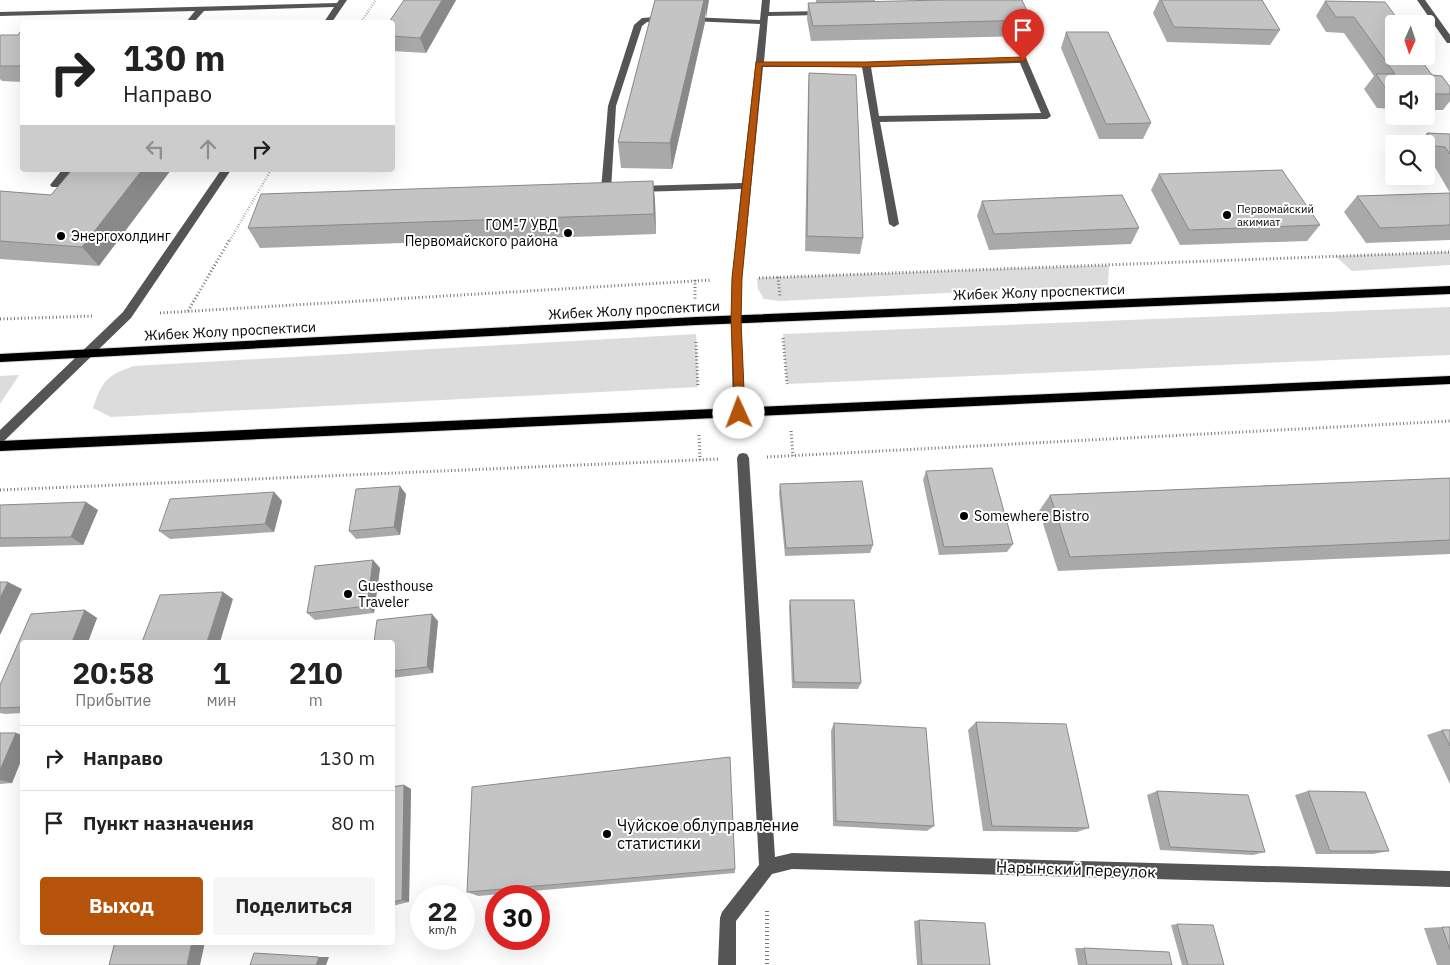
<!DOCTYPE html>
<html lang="ru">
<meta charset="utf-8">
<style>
:root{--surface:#fff;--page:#f6f6f6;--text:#222;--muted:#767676;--line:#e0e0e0;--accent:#b45309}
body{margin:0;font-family:"IBM Plex Sans",sans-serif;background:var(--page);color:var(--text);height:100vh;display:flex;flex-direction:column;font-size:19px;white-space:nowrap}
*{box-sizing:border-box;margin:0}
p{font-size:16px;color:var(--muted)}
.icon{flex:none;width:28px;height:28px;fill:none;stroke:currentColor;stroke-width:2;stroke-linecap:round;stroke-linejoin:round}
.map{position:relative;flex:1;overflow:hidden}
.drawer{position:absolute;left:20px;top:640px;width:375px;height:305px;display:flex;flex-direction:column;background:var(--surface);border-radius:5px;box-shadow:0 5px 20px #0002}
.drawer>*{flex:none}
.banner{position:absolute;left:20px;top:20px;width:375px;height:152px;border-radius:5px;box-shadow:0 5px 20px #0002;background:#fff;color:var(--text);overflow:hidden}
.needle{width:32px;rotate:183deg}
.controls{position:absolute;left:1385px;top:15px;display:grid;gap:10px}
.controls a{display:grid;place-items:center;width:50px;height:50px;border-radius:5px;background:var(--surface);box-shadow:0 5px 20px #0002;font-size:25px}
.speed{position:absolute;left:410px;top:885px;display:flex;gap:10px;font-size:25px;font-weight:700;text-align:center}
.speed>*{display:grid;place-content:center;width:65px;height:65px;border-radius:50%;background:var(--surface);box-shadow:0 5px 20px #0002;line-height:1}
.speed small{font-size:12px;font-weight:400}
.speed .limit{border:8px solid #d22;background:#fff;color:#111}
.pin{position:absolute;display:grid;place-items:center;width:42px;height:42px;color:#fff;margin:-51px -21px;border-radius:50% 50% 50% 0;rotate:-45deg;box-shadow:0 0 5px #0007}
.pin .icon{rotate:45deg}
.me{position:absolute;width:55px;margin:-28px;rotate:358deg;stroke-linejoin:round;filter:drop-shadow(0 0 4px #0008)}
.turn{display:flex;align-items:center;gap:18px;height:105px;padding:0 20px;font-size:22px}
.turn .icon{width:65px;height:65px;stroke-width:2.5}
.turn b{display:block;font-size:35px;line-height:42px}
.lanes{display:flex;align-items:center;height:48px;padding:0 20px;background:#0003;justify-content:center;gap:25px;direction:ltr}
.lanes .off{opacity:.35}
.eta{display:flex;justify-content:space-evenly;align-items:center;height:85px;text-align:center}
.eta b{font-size:30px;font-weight:700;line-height:35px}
.action{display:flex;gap:10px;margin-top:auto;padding:10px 20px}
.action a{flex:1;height:58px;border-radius:5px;background:var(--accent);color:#fff;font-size:20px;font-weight:700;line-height:58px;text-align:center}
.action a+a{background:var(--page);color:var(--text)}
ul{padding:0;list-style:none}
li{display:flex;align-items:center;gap:15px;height:65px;padding:0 20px;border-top:1px solid var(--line)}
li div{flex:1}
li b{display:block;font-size:19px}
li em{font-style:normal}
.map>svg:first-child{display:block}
</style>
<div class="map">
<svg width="1450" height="965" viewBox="0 0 1450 965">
<rect width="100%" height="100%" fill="#fff"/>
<g fill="#dcdcdc">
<polygon points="1450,252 1450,265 1352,271 1335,256"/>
<polygon points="1109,265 1108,285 780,301 764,299 758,289 757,278"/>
<polygon points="1450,307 1450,355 787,384 783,334"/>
<path d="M696,334L698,387L111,417L93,408C102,381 107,375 134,366Z"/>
<polygon points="19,375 0,404 0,376"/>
</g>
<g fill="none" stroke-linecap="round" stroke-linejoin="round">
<g stroke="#dbdbdb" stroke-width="2">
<g id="major">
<polygon points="1450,286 1450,294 696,325 0,362 0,354 696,317"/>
<polygon points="1450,376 1450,384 0,451 0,441"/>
</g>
</g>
<g stroke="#777" stroke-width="2.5" stroke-dasharray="0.5 2" stroke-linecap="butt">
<polyline points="361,22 376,0"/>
<polyline points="230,240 271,170"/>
</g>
<g stroke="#777" stroke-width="3" stroke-dasharray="1 2.5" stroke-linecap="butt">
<polyline points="778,277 780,296"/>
<polyline points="759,278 1450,252"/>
<polyline points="695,280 695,300"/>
<polyline points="188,311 230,239"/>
<polyline points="160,313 712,280"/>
<polyline points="0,319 93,316"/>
<polyline points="783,338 787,384"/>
<polyline points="696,342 698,387"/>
<polyline points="791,431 793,456"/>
<polyline points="699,435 700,460"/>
<polyline points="767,457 1450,421"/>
<polyline points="0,490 720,459"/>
</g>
<polyline stroke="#777" stroke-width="4" stroke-dasharray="1 3" stroke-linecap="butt" points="767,911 767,965"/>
<g fill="#555" fill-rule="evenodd">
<polygon points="339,0 347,0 332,22 324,22 334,7 204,11 194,22 186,22 195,11 0,16 0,12 337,3"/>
<path d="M762,0H770L769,12L824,11L828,13L824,15L768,16L764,62H866L1023,58L1027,60L1051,116L1047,119L880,122L899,224L894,227L889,224L862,67H763L742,278L741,320L745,413L743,416H735L733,413L731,320L732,278L741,189L637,192L632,189L637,186L742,183L760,24L690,21L686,19L690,17L760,20ZM1020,63L1041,113L879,116L871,67Z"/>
<polygon points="1417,0 1425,0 1450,35 1450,43 1447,43"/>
<polygon points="667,16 671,18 670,20 647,22 642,26 616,106 611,190 606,193 603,192 601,190 608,106 634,25 642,18"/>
<polygon points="62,170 72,170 58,187 52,187 50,185"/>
<polygon points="221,170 231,170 131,318 4,441 0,443 0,430 123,312"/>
<polygon points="743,453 747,454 749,458 775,857 792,853 1450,871 1450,887 792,869 772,874 736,921 736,965 718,965 720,918 722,912 759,865 737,458 739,454"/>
</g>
<use href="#major" fill="#000" fill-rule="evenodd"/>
</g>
<g fill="#a9a9a9">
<polygon points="456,0 426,53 392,51 392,22"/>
<polygon points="655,0 709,0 705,18 705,22 672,169 621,168 618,142"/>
<polygon points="816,0 875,0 875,2 1031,20 1026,36 811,41 807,19 808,3 816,3"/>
<polygon points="1159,0 1262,0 1280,30 1270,45 1167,42 1153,13"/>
<polygon points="1325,1 1397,18 1393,24 1432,75 1450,87 1450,101 1443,110 1426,110 1426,84 1394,84 1394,109 1377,108 1364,89 1374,76 1344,33 1326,32 1316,16"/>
<polygon points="22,29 22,82 2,81 0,79 0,36 18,35"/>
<polygon points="1066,32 1151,123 1143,139 1099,139 1061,48"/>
<polygon points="809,73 863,238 860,254 805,251 808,89"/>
<polygon points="1427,133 1450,134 1450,240 1366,243 1344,212 1357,196 1450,193 1432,162 1426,162 1426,144 1418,144"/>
<polygon points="1159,174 1320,225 1307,241 1180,245 1151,190"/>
<polygon points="653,181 655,201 656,234 260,248 248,228"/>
<polygon points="0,191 51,195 99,266 0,259"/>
<polygon points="982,201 1139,228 1131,244 989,250 977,216"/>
<polygon points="926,471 1013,544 1007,552 939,555 923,480"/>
<polygon points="1450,478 1450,554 1058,571 1039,511 1050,495"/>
<polygon points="780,484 873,545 870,553 785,556 779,493"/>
<polygon points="274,492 282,501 274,532 170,539 159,531"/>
<polygon points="406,494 400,535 356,539 349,531"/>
<polygon points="0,505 98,510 83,545 0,547"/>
<polygon points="373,560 380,568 374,613 315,620 307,613"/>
<polygon points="790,600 861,683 858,689 792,688 789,607"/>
<polygon points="85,610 97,618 88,642 22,642 22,713 5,714 0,713 0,685 31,614"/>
<polygon points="438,621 433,673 392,678 392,642"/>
<polygon points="976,722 1089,828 1077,832 983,831 968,730"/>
<polygon points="834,723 934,826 927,831 833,826 831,731"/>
<polygon points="1442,730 1450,730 1450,784 1427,735"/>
<polygon points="0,733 16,733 22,735 22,758 12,783 0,784"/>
<polygon points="404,785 411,789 409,902 392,906 392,787"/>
<polygon points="1157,791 1265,852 1253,855 1160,850 1147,795"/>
<polygon points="1308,791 1389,851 1373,854 1316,854 1295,795"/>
<polygon points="735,869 735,873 478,896 467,892"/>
<polygon points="919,920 990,965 917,965 914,921"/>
<polygon points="1177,924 1224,965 1182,965 1171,925"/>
<polygon points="1442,927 1450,927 1450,965 1437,965 1424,928"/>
<polygon points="1075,948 1084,948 1172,965 1078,965"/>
</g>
<g fill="#898989">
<polygon points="442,0 456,0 426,53 420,38"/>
<polygon points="704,0 705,0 705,22 672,169 670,143"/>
<polygon points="705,0 709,0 706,18"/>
<polygon points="142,170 171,170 99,266 82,247"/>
<polygon points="653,181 655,201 656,234 654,214"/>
<polygon points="400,486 406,494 400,535 394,527"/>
<polygon points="274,492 282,501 274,532 265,524"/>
<polygon points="86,502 98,510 83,545 71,537"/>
<polygon points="373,560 380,568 374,613 367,606"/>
<polygon points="8,582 22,589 0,635 0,598"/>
<polygon points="223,592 233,599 220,642 207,642"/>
<polygon points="85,610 97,618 88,642 72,642"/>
<polygon points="432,614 438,621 433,673 427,667"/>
<polygon points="16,733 22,735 22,758 12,783 0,780 0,770"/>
<polygon points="404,785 411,789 409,902 402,900"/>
<polygon points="192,942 205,942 200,965 187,965"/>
<polygon points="319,957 329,957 326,965 316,965"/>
</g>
<g fill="#c4c4c4" stroke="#898989">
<polygon points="404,0 442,0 420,38 392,36 392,22 389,22"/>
<polygon points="655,0 704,0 670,143 618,142"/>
<polygon points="944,0 1022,0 1031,20 813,26 808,3"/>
<polygon points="1161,0 1262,0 1280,30 1174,27"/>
<polygon points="1325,1 1385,2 1397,18 1388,18 1394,25 1394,56 1418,56 1432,75 1442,76 1450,87 1450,94 1426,94 1426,84 1394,84 1394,93 1389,93 1376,74 1395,74 1354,17 1336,17"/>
<polygon points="22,29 22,66 0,66 0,36 1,35 18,35"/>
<polygon points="1066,32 1108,32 1151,123 1106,124"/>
<polygon points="809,73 856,75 863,238 807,236"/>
<polygon points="1427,133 1450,134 1450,154 1445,147 1435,146"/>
<polygon points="72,170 142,170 82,247 0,241 0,191 51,195"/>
<polygon points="1282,170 1320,225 1189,230 1159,174"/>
<polygon points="653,181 654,214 248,228 261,194"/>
<polygon points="1450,193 1450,225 1380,228 1357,196"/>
<polygon points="1122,195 1139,228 994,234 982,201"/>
<polygon points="992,468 1013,544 944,547 926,471"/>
<polygon points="1450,478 1450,540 1070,557 1050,495"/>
<polygon points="862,481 873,545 786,548 780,484"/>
<polygon points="400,486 394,527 349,531 356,489"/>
<polygon points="274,492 265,524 159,531 170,499"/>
<polygon points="86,502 71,537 0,538 0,505"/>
<polygon points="373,560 367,606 307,613 315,566"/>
<polygon points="0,582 8,582 0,598"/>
<polygon points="223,592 207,642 142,642 160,595"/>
<polygon points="790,600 854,600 861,683 794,682"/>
<polygon points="85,610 72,642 22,642 22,707 0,708 0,685 31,614"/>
<polygon points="432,614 427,667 392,671 392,642 374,642 377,620"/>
<polygon points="976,722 1066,724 1089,828 992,826"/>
<polygon points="834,723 926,728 934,826 836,821"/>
<polygon points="1442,730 1450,730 1450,746"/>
<polygon points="0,733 16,733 0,770"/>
<polygon points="730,757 735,869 467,892 472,787"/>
<polygon points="404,785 402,900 392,902 392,787"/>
<polygon points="1157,791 1248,795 1265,852 1170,847"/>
<polygon points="1308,791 1365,792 1389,851 1330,851"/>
<polygon points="919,920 985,923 990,965 922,965"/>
<polygon points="1177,924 1213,925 1224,965 1188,965"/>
<polygon points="1442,927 1450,927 1450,950"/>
<polygon points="115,942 192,942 187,965 109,965"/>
<polygon points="1084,948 1169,952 1172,965 1087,965"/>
<polygon points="254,953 319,957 316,965 250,965"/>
</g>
<polygon fill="#b45309" stroke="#753606" points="1023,57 1026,58 1026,61 866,67 762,66 742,278 741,320 745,413 739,418 735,416 731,320 732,278 756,62 866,62"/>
<g fill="#000" stroke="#fff" stroke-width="2">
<circle cx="1227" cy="215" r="5"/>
<circle cx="568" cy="233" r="5"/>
<circle cx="61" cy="236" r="5"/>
<circle cx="964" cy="516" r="5"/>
<circle cx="348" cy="594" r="5"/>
<circle cx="607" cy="834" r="5"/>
</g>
<g text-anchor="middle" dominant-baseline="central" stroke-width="4" stroke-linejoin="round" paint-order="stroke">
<g font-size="11" fill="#000" stroke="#fff" text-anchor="start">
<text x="1237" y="209">Первомайский<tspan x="1237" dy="13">акимиат</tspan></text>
</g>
<g font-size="14" fill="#000" stroke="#fff" text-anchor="start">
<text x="558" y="225" text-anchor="end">ГОМ-7 УВД<tspan x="558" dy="16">Первомайского района</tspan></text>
<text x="71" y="236">Энергохолдинг</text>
<text x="974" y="516">Somewhere Bistro</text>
<text x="358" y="586">Guesthouse<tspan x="358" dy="16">Traveler</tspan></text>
</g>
<g font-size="14" fill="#000" stroke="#fff">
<text transform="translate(1039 292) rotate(-2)">Жибек Жолу проспектиси</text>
<text transform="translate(634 310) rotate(-3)">Жибек Жолу проспектиси</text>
<text transform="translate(230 331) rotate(-3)">Жибек Жолу проспектиси</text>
</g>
<g font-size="16" fill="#000" stroke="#fff" text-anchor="start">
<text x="617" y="825">Чуйское облуправление<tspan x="617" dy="18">статистики</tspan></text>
</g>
<g font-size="16" fill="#000" stroke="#fff">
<text transform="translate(1076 869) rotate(2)">Нарынский переулок</text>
</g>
</g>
</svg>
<div class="controls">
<a><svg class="needle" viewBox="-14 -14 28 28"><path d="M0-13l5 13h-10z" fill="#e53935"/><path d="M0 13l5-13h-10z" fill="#767676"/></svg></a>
<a><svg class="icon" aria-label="sound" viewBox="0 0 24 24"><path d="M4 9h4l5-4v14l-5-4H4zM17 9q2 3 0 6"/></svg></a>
<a><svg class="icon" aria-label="search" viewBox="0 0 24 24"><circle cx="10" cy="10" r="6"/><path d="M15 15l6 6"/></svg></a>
</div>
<div class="speed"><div>22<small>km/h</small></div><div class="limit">30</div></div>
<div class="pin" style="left:1023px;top:60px;background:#d93025"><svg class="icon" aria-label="arrive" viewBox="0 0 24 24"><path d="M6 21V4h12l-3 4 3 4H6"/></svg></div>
<svg class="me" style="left:739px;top:413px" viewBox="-20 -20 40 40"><circle r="19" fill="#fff"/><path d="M0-13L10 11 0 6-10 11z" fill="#b45309"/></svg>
<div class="banner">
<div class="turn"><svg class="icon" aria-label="right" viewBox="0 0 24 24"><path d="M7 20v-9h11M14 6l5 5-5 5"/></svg><div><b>130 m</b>Направо</div></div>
<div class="lanes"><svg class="icon off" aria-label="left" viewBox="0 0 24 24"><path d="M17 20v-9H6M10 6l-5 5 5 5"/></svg><svg class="icon off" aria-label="ahead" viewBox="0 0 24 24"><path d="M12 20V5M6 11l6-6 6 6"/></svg><svg class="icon" aria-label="right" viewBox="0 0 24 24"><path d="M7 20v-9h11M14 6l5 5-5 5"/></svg></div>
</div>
<section class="drawer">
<div class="eta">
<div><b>20:58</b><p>Прибытие</p></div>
<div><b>1</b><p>мин</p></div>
<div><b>210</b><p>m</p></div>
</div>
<ul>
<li><svg class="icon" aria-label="right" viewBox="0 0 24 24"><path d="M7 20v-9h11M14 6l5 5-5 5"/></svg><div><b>Направо</b></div><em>130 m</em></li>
<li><svg class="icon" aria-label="arrive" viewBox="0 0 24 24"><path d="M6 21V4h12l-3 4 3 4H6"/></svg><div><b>Пункт назначения</b></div><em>80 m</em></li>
</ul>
<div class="action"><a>Выход</a><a>Поделиться</a></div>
</section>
</div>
